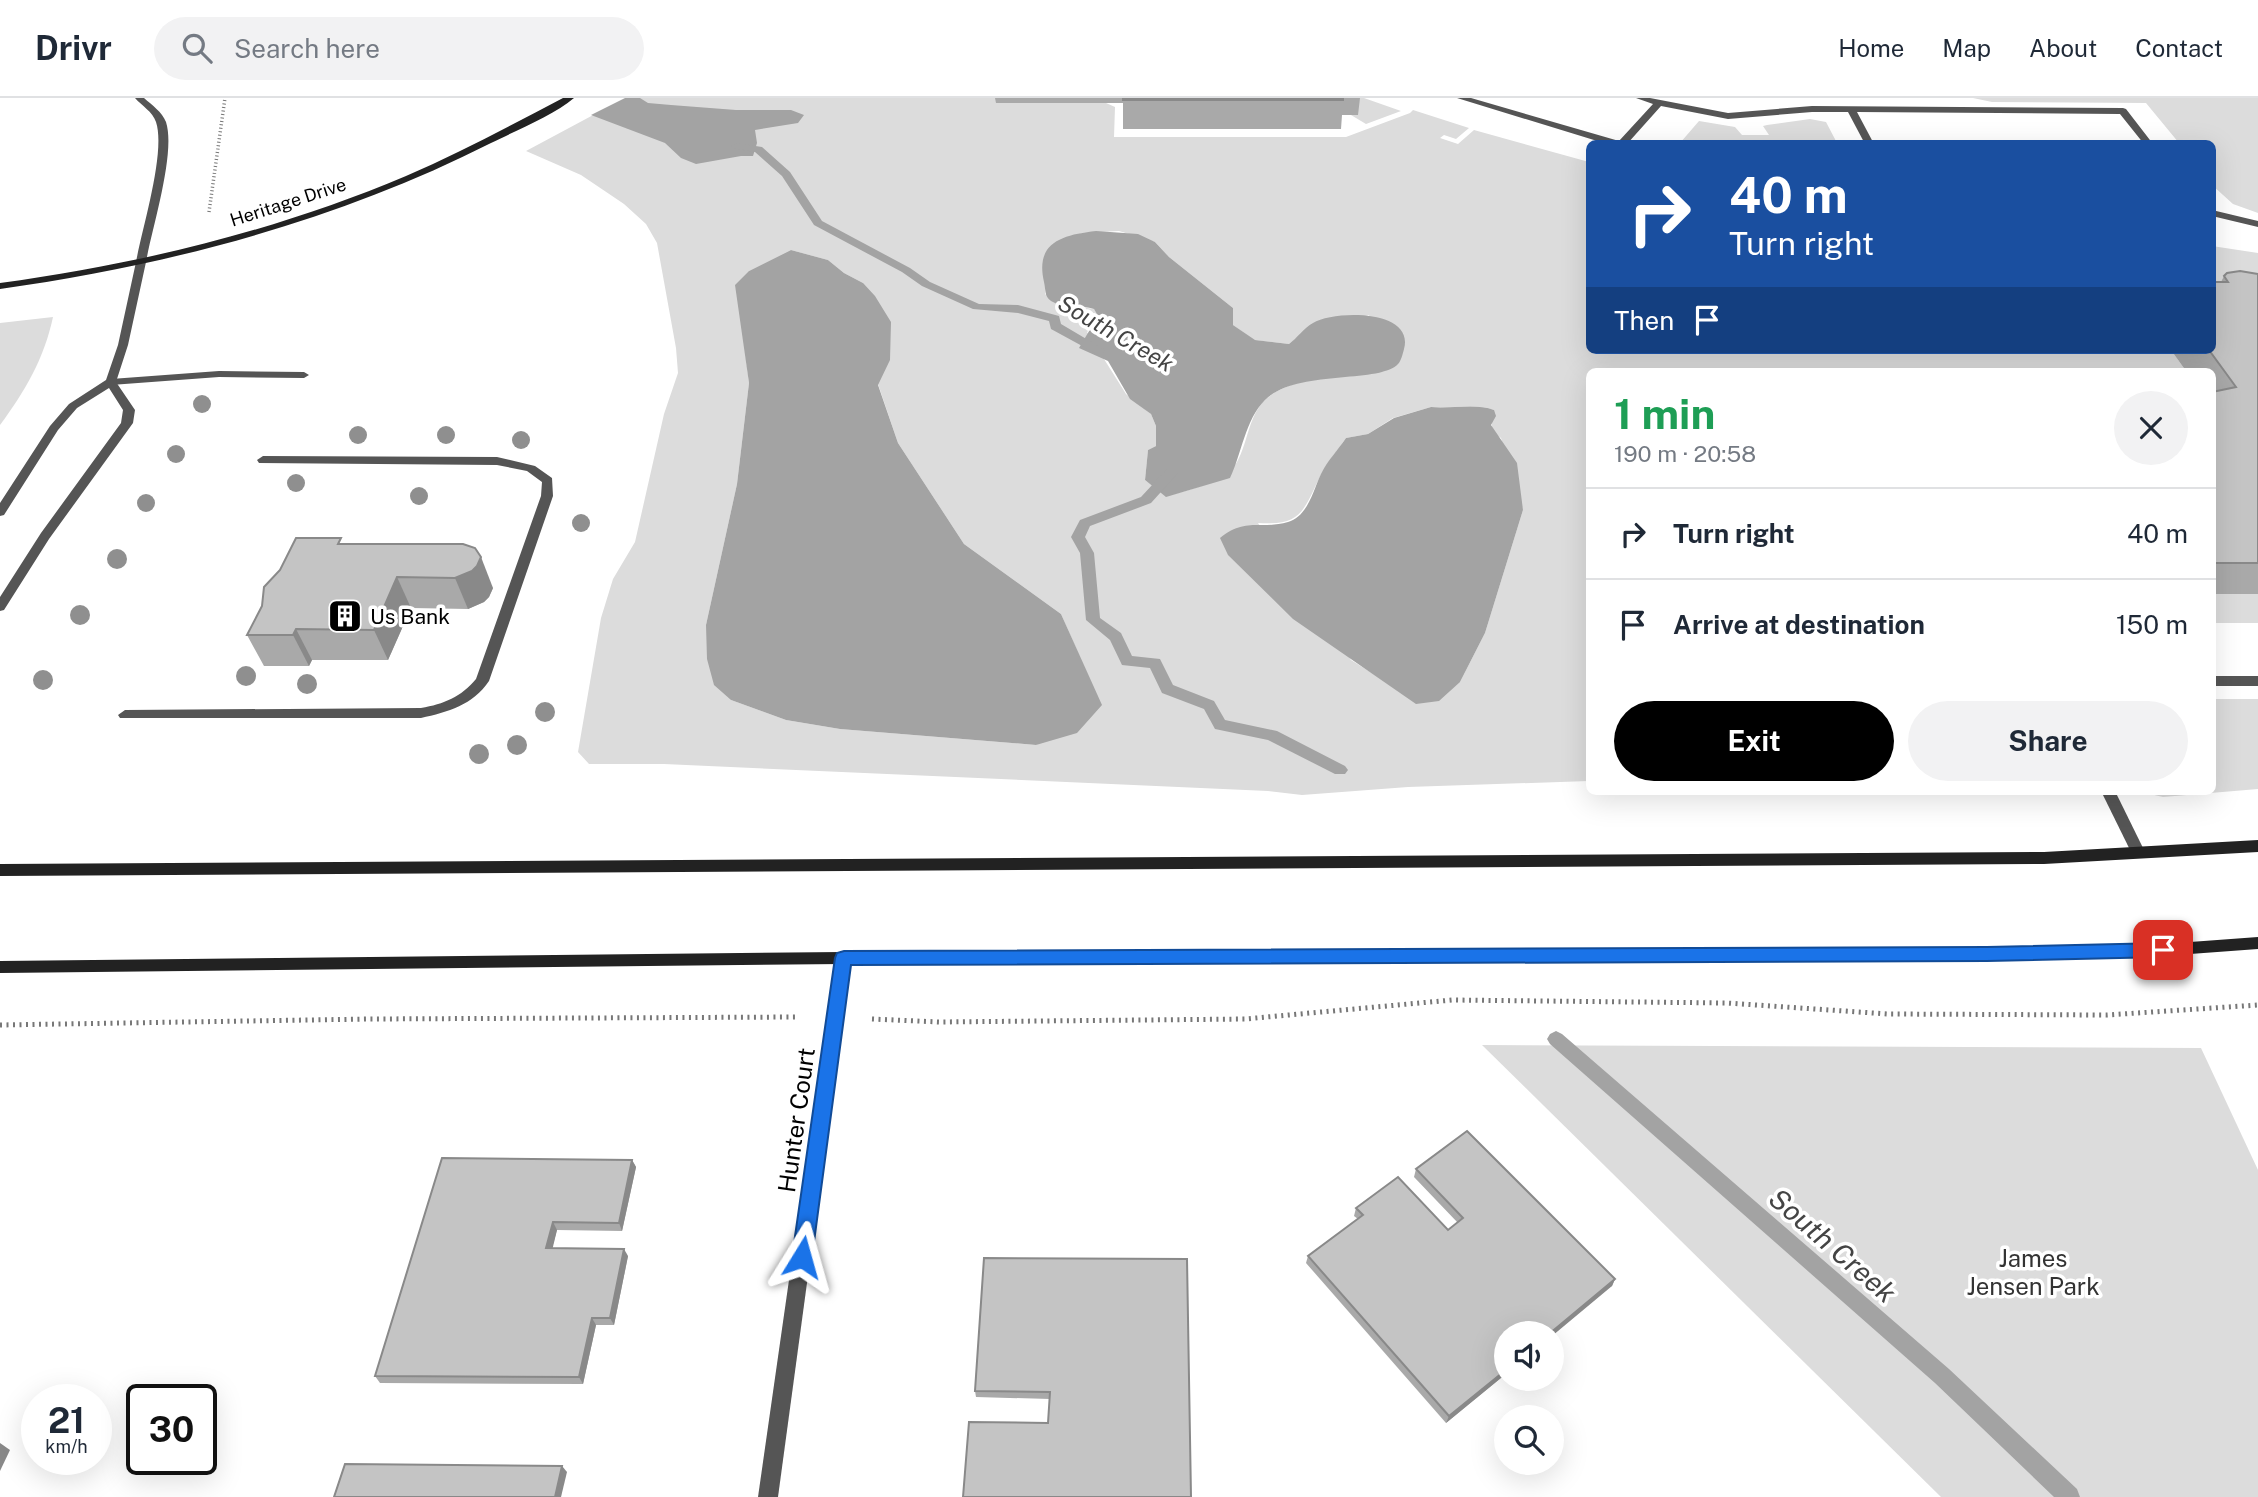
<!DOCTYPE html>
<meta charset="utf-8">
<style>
:root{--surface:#fff;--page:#f2f2f3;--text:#1f2937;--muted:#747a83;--line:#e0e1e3;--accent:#000}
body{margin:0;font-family:"Public Sans",sans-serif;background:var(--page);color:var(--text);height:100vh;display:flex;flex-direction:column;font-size:26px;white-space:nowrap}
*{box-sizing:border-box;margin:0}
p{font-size:23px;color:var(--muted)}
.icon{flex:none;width:38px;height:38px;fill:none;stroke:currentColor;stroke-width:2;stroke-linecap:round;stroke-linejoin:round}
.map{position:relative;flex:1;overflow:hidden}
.sheet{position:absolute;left:1586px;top:270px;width:630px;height:427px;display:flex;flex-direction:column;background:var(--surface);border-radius:10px;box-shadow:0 7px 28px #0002}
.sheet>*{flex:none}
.top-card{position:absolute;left:1586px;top:42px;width:630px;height:214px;border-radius:10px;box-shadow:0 7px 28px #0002;background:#1a4fa0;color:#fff;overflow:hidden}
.buttons{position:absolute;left:1494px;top:1223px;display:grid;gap:14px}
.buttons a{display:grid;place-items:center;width:70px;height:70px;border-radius:50%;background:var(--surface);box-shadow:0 7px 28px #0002;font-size:35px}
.speed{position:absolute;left:21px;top:1286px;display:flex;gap:14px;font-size:35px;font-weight:700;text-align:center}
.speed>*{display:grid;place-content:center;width:91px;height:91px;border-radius:50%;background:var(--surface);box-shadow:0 7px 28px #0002;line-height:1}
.speed small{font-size:18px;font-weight:400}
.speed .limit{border:4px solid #111;border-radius:10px;background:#fff;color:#111}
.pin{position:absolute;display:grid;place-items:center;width:60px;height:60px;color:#fff;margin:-30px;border-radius:14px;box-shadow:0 4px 10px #0006}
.me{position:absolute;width:77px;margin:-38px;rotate:8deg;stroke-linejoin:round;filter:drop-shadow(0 0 5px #0008)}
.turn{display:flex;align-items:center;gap:24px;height:147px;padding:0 28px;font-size:32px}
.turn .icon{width:91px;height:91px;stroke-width:2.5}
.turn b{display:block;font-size:49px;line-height:60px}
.then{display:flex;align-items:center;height:66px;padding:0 28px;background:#0003;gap:14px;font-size:26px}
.round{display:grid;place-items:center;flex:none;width:74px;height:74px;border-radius:37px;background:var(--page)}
.head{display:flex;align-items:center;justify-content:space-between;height:119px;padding:0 28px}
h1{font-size:42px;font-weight:700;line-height:52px;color:#1e9e55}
.button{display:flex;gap:14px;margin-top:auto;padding:14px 28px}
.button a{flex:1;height:80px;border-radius:42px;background:var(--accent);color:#fff;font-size:28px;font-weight:700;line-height:80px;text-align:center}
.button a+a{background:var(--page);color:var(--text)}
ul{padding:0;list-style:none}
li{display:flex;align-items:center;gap:21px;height:91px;padding:0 28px;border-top:2px solid var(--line)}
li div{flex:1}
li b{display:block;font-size:26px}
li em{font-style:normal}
header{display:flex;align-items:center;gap:42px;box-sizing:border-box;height:98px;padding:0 35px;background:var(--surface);border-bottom:2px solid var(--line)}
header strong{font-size:33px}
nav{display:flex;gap:38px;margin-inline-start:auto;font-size:24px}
.search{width:490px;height:63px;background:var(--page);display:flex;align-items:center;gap:18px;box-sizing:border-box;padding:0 24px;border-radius:38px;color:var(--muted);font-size:26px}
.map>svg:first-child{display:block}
</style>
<header>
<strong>Drivr</strong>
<div class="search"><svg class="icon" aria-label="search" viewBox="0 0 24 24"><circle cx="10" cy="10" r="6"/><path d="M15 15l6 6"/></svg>Search here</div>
<nav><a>Home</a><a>Map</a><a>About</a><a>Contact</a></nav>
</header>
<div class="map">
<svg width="2258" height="1399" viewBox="0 0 2258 1399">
<rect width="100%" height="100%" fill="#fff"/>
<g fill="#dcdcdc" fill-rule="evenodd">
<path d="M625,0H996V5H1106L1115,9L1114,39H1346L1410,15L1413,12L1469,30L1456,41L1444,37L1440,40L1458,46L1474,32L1589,64V252H2171L2186,273H1589V683L1408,689L1302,697L1268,693L664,666H589L578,654L601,520L613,481L635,444L664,316L678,275L676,250L657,145L646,126L624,106L581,77L526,53ZM1119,133L1155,144L1169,159L1233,210V227L1254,242L1289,246L1301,236L1369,217L1386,273C1351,277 1293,277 1266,301C1248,318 1248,345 1237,364C1226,384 1186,393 1166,398L1145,382L1148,352L1156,348V328L1151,316L1126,296L1087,234L1093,229L1098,217L1094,211L1058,206L1045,196V188L1081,135ZM791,152L828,162L844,175L863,185L878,286L898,345L964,446L1061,516L1101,607L1036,647L840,631L786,622L731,602L706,527L737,386L749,285L741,220L749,173ZM1431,309C1450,311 1477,305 1494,312C1491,325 1489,332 1501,340L1523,412L1485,535L1460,584L1391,587L1351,562L1258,425C1303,428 1303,412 1321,377C1327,364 1338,352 1346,340L1368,336L1393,320Z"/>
<polygon points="1354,0 1364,0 1401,13 1366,26 1351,17 1358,16"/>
<polygon points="1973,0 2258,0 2258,115 2233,106 2212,87 2212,46 2179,45 2146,5 1992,4"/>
<polygon points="1810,21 1826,24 1837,45 1680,45 1699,23 1735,29 1742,37 1769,37 1763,28 1767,27"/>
<path d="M2212,148L2258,155V214C2218,198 2212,190 2212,148Z"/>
<path d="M53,219C44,261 25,293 0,327V225Z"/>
<rect x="2212" y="496" width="46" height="29"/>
<polygon points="2212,601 2258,601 2258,691 2163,699 2137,693 2212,693"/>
<polygon points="1482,947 2201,950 2258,1072 2258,1399 1941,1399"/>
</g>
<g fill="#a3a3a3">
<polygon points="556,0 640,0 648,5 671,7 736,12 791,12 804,17 798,25 755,32 757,45 753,58 741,58 696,66 681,60 665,45 591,17"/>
<path d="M1096,133L1138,136L1155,144L1169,159L1233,210V227L1255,242L1289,246C1297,240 1304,230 1313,225C1334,212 1415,211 1404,251C1403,255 1401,263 1398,266C1380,286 1296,271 1265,302C1245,322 1242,355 1230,380L1166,399L1145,382L1148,352L1156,348V328L1151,316L1130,301L1108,263L1079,250L1098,218L1094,211C1082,207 1062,210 1051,203C1044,198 1046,192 1044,184C1035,145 1061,137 1096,133Z"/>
<polygon points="791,152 828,162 844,175 863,185 875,198 891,224 890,262 878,287 898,345 964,446 1061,516 1102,607 1077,635 1036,647 840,631 786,622 731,602 714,587 707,561 706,527 737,386 749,285 735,187 749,173"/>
<path d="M1431,309C1450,311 1477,305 1494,312L1496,318L1491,327L1517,365L1523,412L1485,535L1460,584L1439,603L1416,606L1293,521L1228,457L1220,440C1246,419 1261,432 1288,424C1308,418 1313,393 1321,376C1327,363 1338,352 1346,340L1368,336L1394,320Z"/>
</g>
<polygon fill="#fff" points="553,0 625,0 587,19"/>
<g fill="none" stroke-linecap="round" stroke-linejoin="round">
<g fill="#a3a3a3" fill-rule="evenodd">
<polygon points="736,45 762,49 790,74 822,123 910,170 930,184 979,206 1018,207 1059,218 1061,226 1105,252 1103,255 1095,255 1051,231 1049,223 1018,215 973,211 922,188 902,174 814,127 782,78 755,54 732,50 731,48"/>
<polygon points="1171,371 1178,375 1151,405 1090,428 1085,439 1094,455 1100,520 1121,535 1132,558 1160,561 1173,587 1214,603 1225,622 1277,633 1345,668 1348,672 1345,676 1335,676 1268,642 1215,631 1204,611 1162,595 1150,570 1122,567 1110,542 1086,522 1080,455 1071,439 1080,422 1141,399 1166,372"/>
<polygon points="1556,933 1562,936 1949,1271 2077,1391 2080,1399 2054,1399 1935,1285 1550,946 1547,941 1550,936"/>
</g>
<polyline stroke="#777" stroke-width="3.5" stroke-dasharray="1 2.5" stroke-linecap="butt" points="209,114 225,0"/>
<g stroke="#777" stroke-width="5" stroke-dasharray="2 4.5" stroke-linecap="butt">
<polyline points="872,921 939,924 1245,921 1452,902 1727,905 1888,916 2107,917 2258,907"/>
<polyline points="0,927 370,921 797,919"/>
</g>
<g fill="#555" fill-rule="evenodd">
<path d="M135,0H144C152,7 162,14 166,24C176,55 152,130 146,164L141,167L136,164C142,131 166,54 156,24C153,14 141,7 135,0Z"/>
<polygon points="1457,0 1471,0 1619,43 1653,6 1636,0 1650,0 1728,15 1812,8 2123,10 2126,11 2153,46 2144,46 2120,16 1857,14 1874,46 1865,46 1848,14 1812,14 1728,21 1661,8 1627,46 1607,46"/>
<polygon points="2212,112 2258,123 2258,129 2212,118"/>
<polygon points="219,273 304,274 309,277 304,280 219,279 111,287 106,284 111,281"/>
<path d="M263,358L497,359L535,368L552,380L553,398L489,583C473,607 448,614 421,620H120L118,617L125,612L421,610C444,606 461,599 476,581L541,398L542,384L527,373L497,367L259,365L257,362Z"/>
<rect x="2212" y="578" width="46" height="10"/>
<polygon points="2101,693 2115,693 2145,754 2143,758 2133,758"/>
</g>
<g fill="#555" fill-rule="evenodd">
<polygon points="141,161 146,164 128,247 116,284 135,312 133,325 49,441 4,512 0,513 0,499 41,435 121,325 123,312 109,290 77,310 58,332 4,417 0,418 0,405 50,328 69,306 106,282 118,247 136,164"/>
<polygon points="843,854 848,856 851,860 778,1399 758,1399 835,860 838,856"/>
</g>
<g fill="#222" fill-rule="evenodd">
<path d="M563,0H574C554,17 515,33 491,45C337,123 170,167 0,191V185C139,166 276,133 406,78C460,55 511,27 563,0Z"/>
<polygon points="2258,742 2258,754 2044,766 0,778 0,766 2044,754"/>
<polygon points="2258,839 2258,851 2163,858 1987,862 843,866 0,875 0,863 843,854 1987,850 2163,846"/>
</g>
</g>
<g fill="#8f8f8f">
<circle cx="202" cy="306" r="9"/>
<circle cx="358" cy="337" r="9"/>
<circle cx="446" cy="337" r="9"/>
<circle cx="521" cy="342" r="9"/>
<circle cx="176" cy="356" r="9"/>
<circle cx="296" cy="385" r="9"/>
<circle cx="419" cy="398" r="9"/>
<circle cx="146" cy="405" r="9"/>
<circle cx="581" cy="425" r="9"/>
<circle cx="117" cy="461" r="10"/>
<circle cx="80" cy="517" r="10"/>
<circle cx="246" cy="578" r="10"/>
<circle cx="43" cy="582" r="10"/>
<circle cx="307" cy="586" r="10"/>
<circle cx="545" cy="614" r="10"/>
<circle cx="517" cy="647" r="10"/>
<circle cx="479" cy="656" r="10"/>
</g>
<g fill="#a9a9a9">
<polygon points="995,0 1360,0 1358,17 1342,17 1341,31 1123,31 1123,5 996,5"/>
<polygon points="2258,176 2258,496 2212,496 2212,273 2186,273 2171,252 2212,252 2221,184 2224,178"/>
<polygon points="344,446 493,490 489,499 484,504 468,511 411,510 388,562 312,562 309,568 264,568 247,537"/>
<polygon points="442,1060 632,1062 636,1069 622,1133 557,1132 552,1150 628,1158 614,1227 596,1227 583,1286 380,1285 375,1278"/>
<polygon points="1416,1071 1615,1181 1612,1188 1507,1236 1507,1275 1446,1325 1306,1165 1308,1158 1358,1121 1354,1118 1356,1110 1448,1132 1458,1125 1414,1079"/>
<polygon points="984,1160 1191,1399 1048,1325 1050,1301 976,1299 975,1293"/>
</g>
<g fill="#898989">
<polygon points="481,459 493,490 489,499 484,504 468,511 455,480"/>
<polygon points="397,479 411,510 388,562 374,532"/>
<polygon points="296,531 312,562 309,568 293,537"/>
<polygon points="632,1062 636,1069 622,1133 619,1125"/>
<polygon points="553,1124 557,1132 551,1157 546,1150"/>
<polygon points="624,1151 628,1158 614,1227 610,1220"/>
<polygon points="1615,1181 1612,1188 1552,1238 1552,1236 1549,1236"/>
<polygon points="592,1220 596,1227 583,1286 579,1279"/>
<polygon points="1507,1271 1507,1275 1446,1325 1449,1318"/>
<polygon points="0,1345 10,1352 0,1373"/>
<polygon points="562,1368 567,1374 561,1399 555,1399"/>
</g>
<g fill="#c4c4c4" stroke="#898989" stroke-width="2">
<rect x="1123" y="0" width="220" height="2"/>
<polygon points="2240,173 2258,176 2258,465 2212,465 2212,294 2236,289 2209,252 2212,252 2212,184 2228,184 2224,178 2227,175"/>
<polygon points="296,440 341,440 338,446 463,446 475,450 481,459 477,468 472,473 455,480 397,479 374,532 296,531 293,537 247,537 262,508 264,489 280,472"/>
<polygon points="1467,1033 1615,1181 1549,1236 1507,1236 1507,1271 1449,1318 1308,1158 1363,1117 1356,1110 1398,1079 1448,1132 1463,1120 1416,1071"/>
<polygon points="442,1060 632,1062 619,1125 553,1124 546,1150 624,1151 610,1220 592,1220 579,1279 375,1278"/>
<polygon points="984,1160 1187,1161 1191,1399 963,1399 969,1324 1048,1325 1050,1294 975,1293"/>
<polygon points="345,1366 562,1368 555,1399 334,1399"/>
</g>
<polygon fill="#1a73e8" stroke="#114b97" stroke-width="2" points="2163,845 2169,847 2171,852 2169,857 2163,859 1987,863 851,867 812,1159 809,1166 802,1168 795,1166 792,1159 835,860 837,855 844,853 1987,849"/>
<defs>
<g id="building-square" transform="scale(1.75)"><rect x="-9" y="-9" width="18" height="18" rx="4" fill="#000" stroke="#fff"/><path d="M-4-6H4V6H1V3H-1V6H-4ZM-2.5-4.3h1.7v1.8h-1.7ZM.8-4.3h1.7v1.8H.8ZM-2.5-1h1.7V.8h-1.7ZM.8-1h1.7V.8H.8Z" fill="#fff"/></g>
</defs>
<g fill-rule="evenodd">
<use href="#building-square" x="345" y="518"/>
</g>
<g text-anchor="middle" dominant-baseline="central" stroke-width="7" stroke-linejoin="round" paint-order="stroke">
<g font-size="18" fill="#000" stroke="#fff">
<text transform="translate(288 104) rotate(-18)">Heritage Drive</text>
</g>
<g font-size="21" fill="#000" stroke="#fff" text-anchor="start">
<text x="370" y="518">Us Bank</text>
</g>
<g font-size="23" font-style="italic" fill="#444" stroke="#fff">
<text transform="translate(1116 235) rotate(30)">South Creek</text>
</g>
<g font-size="24" fill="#000" stroke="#fff">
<text transform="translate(796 1022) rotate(-82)">Hunter Court</text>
</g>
<g font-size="24" fill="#333" stroke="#fff">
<text x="2033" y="1160">James<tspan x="2033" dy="28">Jensen Park</tspan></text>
</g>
<g font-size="28" font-style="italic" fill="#444" stroke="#fff">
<text transform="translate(1833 1147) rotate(41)">South Creek</text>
</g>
</g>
</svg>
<div class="buttons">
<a><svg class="icon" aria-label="sound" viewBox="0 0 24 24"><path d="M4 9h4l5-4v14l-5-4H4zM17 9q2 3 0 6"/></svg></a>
<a><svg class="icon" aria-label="search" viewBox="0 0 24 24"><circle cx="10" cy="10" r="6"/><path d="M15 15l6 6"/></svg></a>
</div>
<div class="speed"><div>21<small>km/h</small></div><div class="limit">30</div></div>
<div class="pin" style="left:2163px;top:852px;background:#d93025"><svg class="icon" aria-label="arrive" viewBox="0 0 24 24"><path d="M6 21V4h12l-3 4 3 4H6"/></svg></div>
<svg class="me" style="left:802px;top:1159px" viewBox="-20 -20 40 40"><path d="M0-17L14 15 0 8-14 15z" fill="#1a73e8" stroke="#fff" stroke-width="4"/></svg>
<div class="top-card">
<div class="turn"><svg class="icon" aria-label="right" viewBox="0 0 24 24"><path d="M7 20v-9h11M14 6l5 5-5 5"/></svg><div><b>40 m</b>Turn right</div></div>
<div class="then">Then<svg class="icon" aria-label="arrive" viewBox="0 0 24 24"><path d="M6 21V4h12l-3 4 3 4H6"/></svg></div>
</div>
<section class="sheet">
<div class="head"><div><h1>1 min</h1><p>190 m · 20:58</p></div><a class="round"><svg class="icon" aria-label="close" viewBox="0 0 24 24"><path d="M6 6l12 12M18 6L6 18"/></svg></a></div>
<ul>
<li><svg class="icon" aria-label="right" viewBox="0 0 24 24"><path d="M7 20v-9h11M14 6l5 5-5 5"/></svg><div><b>Turn right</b></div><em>40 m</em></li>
<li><svg class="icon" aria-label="arrive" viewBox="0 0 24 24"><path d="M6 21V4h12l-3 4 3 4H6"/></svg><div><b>Arrive at destination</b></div><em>150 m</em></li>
</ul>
<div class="button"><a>Exit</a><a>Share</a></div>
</section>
</div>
